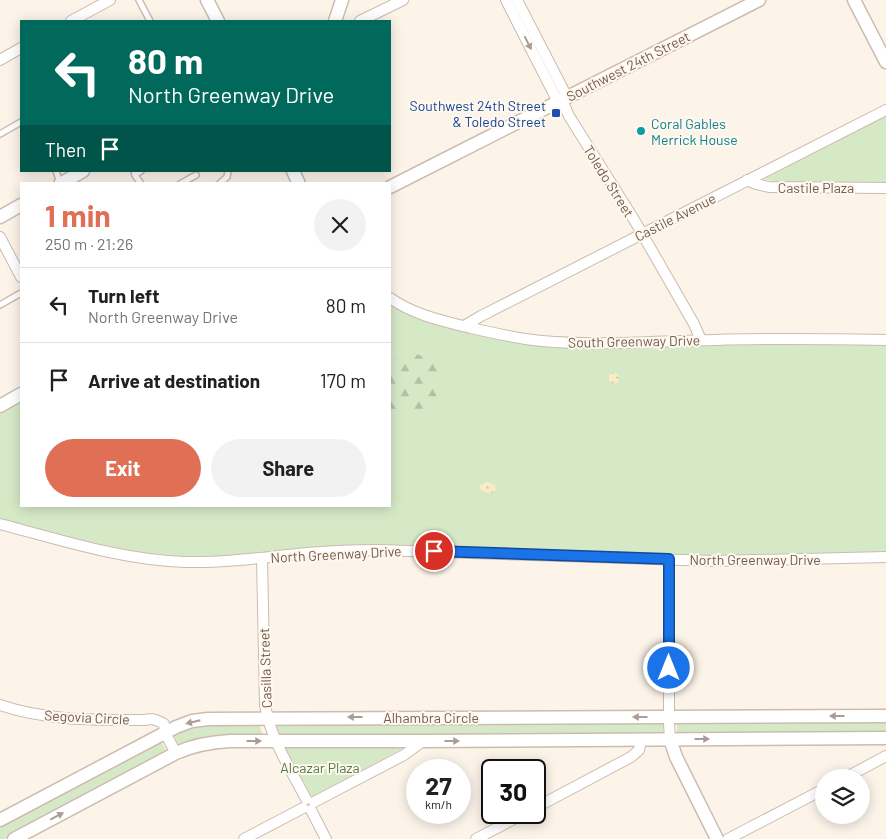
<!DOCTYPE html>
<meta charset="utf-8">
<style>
:root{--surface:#fff;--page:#f2f2f2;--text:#202124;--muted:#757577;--line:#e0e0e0;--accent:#df6f55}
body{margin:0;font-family:Barlow,sans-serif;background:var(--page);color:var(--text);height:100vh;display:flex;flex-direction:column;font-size:19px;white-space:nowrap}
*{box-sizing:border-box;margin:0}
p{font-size:16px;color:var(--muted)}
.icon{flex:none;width:28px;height:28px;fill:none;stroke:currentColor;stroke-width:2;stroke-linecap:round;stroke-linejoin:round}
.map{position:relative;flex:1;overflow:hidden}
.side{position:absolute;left:20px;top:182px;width:371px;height:325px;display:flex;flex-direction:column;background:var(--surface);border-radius:0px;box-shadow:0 2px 12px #0003}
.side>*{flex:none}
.guide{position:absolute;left:20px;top:20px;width:371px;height:152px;border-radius:0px;box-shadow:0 2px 12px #0003;background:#00695c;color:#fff;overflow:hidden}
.buttons{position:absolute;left:815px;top:769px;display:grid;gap:10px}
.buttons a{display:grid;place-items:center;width:55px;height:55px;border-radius:50%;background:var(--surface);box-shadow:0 2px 12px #0003;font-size:25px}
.speed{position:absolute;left:406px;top:759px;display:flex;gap:10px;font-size:25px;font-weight:700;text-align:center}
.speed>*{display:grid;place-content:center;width:65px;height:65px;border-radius:50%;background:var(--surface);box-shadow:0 2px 12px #0003;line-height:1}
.speed small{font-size:12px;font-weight:400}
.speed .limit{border:2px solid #111;border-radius:8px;background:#fff;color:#111}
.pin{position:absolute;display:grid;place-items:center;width:42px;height:42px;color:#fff;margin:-21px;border:2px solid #fff;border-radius:50%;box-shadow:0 1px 5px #0007}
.me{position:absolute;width:55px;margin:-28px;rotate:0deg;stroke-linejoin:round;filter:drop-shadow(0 0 4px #0008)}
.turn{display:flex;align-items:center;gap:18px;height:105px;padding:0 25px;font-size:22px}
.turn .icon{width:65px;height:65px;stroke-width:2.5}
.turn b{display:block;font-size:35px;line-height:42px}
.then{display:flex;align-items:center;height:48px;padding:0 25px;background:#0003;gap:10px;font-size:19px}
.round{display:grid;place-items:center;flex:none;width:52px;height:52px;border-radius:26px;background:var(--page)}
.summary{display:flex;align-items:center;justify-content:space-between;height:85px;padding:0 25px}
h1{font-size:30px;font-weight:700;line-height:38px;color:var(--accent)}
.button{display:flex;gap:10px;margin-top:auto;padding:10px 25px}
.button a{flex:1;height:58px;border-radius:30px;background:var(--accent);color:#fff;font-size:20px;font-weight:700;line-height:58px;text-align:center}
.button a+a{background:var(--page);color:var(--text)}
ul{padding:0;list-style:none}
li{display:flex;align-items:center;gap:15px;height:75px;padding:0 25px;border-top:1px solid var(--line)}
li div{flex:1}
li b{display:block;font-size:19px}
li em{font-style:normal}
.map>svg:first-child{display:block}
</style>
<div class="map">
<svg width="886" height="839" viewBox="0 0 886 839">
<defs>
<pattern id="forest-firs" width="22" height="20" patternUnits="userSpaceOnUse" patternTransform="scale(1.25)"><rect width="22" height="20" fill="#d6e9c7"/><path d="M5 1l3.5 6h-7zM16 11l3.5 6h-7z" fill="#b2c0a4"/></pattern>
<pattern id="sand-dots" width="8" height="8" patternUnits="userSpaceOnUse" patternTransform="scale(1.25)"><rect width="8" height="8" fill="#f9ecc5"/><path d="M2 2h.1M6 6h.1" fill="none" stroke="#cec2a2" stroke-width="1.8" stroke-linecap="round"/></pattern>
</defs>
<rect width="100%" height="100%" fill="#fcf4e9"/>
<g fill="#d6e9c7">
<polygon points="886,114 886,185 786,184 764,179 765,176"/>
<polygon points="390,302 417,318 442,326 510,341 714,344 886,344 886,552 791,556 708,556 457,548 192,558 144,554 92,544 0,520 0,413 21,401 21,506 390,506"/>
<polygon points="886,718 886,735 677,736 677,720"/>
<polygon points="663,720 663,736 279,736 273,722"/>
<polygon points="201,723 259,723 263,737 179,746 172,732"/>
<polygon points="160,739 167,752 4,839 0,839 0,824"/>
<polygon points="411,744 312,797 284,746"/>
</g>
<path fill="url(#forest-firs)" d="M415,354C423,356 431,358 436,364C443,374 439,393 433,403C431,406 427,408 424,410C415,414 405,410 396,413L390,428V361L397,357Z"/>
<g fill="url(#sand-dots)">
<circle cx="614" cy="378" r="5.5"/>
<path d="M487,482C491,483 495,484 496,489L493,493C489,493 480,492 479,487L481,484Z"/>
</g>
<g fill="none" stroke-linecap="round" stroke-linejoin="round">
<g stroke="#cdbbaf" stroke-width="8">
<g id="service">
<polyline points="139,0 150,21"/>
<polyline points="0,134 21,122"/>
<polyline points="56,171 60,183"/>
<polyline points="134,171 135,175 141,171"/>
<polyline points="135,175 141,184"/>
<polyline points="180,184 196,175"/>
<polyline points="219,184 227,177 228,171"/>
<polyline points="0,305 21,293"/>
</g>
</g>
<g stroke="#cdbbaf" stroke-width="12">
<g id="minor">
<polyline points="506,0 558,102"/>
<polyline points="517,0 567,97"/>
<polyline points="71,21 110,0"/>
<polyline points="360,21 403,0"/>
<polyline points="0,60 21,48"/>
<polyline points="562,100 569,116 636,223 694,324 701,340"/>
<polyline points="747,180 756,184 769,187 886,188"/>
<polyline points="0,237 21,277"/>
<path d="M390,298C414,315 443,321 471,328C494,333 518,339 542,341C600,346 657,341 716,340C772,338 829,339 886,340"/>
<polyline points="464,326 481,316 886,110"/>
<path d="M0,524C61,540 122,560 185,562C226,563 266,557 307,553C330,551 354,550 379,550L714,561L886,557"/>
<path d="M262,558L265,705C271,740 290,768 306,799"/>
<polyline points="669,559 669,724 670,739"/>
<path d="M0,705C47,721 95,720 145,720C152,718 158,720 164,724L165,733L176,753"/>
<polyline points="845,778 886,756"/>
<polyline points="314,802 404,755 423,741"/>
<polyline points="535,808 631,757 639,750 641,740"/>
<polyline points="311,810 326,839"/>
<polyline points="244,839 303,808"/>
<polyline points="476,839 527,812"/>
<polyline points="728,839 824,789"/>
</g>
</g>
<g stroke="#cdbbaf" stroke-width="15">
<g id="tertiary">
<polyline points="207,0 218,21"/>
<polyline points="854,0 886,62"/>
<polyline points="335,21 342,0"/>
<polyline points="293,171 299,184"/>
<polyline points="60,184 83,171"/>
<polyline points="390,187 759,0"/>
<polyline points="0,217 21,205"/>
<polyline points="0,406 21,394"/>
<polyline points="670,739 676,757 717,839"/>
<polyline points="0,820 176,727 192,721 208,719 886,716"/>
<path d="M14,839L176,753C194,745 211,742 230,741H423L886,738"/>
</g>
</g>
<use href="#service" stroke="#fff" stroke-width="5"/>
<use href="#minor" stroke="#fff" stroke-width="10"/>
<use href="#tertiary" stroke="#fff" stroke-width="12"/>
</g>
<defs><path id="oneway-solid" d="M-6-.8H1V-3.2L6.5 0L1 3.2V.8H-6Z" transform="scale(1.25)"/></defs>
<g fill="#ac9c94">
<use href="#oneway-solid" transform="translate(528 43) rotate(63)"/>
<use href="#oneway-solid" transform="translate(837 716) rotate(180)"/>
<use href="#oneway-solid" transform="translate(355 717) rotate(180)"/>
<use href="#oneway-solid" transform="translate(640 717) rotate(180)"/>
<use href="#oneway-solid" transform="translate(193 722) rotate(167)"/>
<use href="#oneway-solid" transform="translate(702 739)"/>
<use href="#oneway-solid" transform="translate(254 741)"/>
<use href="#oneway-solid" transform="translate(452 741)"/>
<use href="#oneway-solid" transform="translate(57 816) rotate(-28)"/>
</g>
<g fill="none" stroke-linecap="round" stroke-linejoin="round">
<g stroke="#114b97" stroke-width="12">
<polyline id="route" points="434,551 669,559 669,668"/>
</g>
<use href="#route" stroke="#1a73e8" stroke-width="9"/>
</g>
<rect fill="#1a4fb4" stroke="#fef8ef" stroke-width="2" x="551" y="108" width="10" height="10" rx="2.5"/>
<circle fill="#0f9aa8" stroke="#fef8ef" stroke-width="2" cx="641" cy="131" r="5"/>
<g text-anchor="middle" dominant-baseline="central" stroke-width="4" stroke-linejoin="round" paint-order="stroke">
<g font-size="14" fill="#755a4d" stroke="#fef8ef">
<text transform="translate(628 66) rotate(-27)">Southwest 24th Street</text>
<text transform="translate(609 181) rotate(58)">Toledo Street</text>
<text x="816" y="187">Castile Plaza</text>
<text transform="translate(675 217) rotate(-27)">Castile Avenue</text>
<text transform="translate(634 341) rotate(-1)">South Greenway Drive</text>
<text transform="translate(336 554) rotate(-3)">North Greenway Drive</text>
<text x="755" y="559">North Greenway Drive</text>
<text transform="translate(265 668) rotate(-92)">Casilla Street</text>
<text transform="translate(87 717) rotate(3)">Segovia Circle</text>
<text x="431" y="717">Alhambra Circle</text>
</g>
<g font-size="14" fill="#164399" stroke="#fef8ef" text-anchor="end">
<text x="546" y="105">Southwest 24th Street<tspan x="546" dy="16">&amp; Toledo Street</tspan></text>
</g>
<g font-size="14" fill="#0d838f" stroke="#fef8ef" text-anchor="start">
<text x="651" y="123">Coral Gables<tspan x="651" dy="16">Merrick House</tspan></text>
</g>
<g font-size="14" fill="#567a46" stroke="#fef8ef">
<text x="320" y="767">Alcazar Plaza</text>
</g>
</g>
</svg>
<div class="buttons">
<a><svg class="icon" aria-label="layers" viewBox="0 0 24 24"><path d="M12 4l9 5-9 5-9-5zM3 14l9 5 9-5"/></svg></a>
</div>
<div class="speed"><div>27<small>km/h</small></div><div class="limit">30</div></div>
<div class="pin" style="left:434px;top:551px;background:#d93025"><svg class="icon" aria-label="arrive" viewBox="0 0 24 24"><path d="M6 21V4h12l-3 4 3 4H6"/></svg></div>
<svg class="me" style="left:669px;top:668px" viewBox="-20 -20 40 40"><circle r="17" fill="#1a73e8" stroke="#fff" stroke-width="3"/><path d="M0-11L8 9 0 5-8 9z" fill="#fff"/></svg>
<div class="guide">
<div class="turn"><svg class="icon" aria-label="left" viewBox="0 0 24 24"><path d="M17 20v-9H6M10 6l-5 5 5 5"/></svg><div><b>80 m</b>North Greenway Drive</div></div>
<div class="then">Then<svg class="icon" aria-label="arrive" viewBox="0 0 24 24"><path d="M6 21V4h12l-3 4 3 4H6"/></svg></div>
</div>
<section class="side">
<div class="summary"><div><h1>1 min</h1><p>250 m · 21:26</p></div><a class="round"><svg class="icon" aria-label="close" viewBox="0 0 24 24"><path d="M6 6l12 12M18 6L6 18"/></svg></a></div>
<ul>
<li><svg class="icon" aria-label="left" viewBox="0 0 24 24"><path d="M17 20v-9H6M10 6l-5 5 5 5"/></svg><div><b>Turn left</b><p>North Greenway Drive</p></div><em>80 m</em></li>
<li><svg class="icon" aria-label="arrive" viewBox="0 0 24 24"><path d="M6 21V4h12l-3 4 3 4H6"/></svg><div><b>Arrive at destination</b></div><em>170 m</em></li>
</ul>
<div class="button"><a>Exit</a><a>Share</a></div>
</section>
</div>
